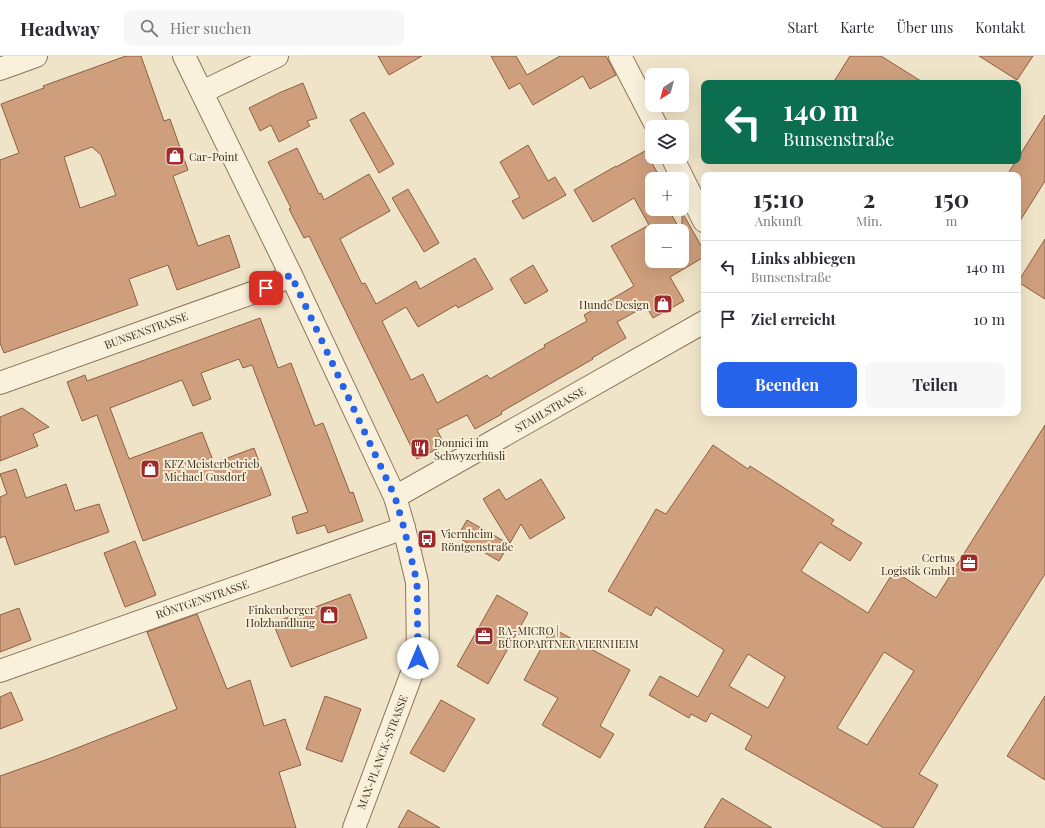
<!DOCTYPE html>
<html lang="de">
<meta charset="utf-8">
<style>
:root{--surface:#fff;--page:#f7f7f7;--text:#2b2b33;--muted:#7c7c81;--line:#e1e1e2;--accent:#2563eb}
body{margin:0;font-family:"Playfair Display",serif;background:var(--page);color:var(--text);height:100vh;display:flex;flex-direction:column;font-size:15px;white-space:nowrap}
*{box-sizing:border-box;margin:0}
p{font-size:13px;color:var(--muted)}
.icon{flex:none;width:22px;height:22px;fill:none;stroke:currentColor;stroke-width:2;stroke-linecap:round;stroke-linejoin:round}
.map{position:relative;flex:1;overflow:hidden}
.panel{position:absolute;left:701px;top:116px;width:320px;height:244px;display:flex;flex-direction:column;background:var(--surface);border-radius:8px;box-shadow:0 4px 16px #0002}
.panel>*{flex:none}
.hud{position:absolute;left:701px;top:24px;width:320px;height:84px;border-radius:8px;box-shadow:0 4px 16px #0002;background:#0b6e4f;color:#fff;overflow:hidden}
.needle{width:26px;rotate:216deg}
.controls{position:absolute;left:645px;top:12px;display:grid;gap:8px}
.controls a{display:grid;place-items:center;width:44px;height:44px;border-radius:8px;background:var(--surface);box-shadow:0 4px 16px #0002;font-size:20px}
.pin{position:absolute;display:grid;place-items:center;width:34px;height:34px;color:#fff;margin:-17px;border-radius:8px;box-shadow:0 2px 6px #0006}
.me{position:absolute;width:44px;margin:-22px;rotate:0deg;stroke-linejoin:round;filter:drop-shadow(0 0 3px #0008)}
.turn{display:flex;align-items:center;gap:14px;height:84px;padding:0 16px;font-size:18px}
.turn .icon{width:52px;height:52px;stroke-width:2.5}
.turn b{display:block;font-size:28px;line-height:34px}
.eta{display:flex;justify-content:space-evenly;align-items:center;height:68px;text-align:center}
.eta b{font-size:24px;font-weight:700;line-height:28px}
.cta{display:flex;gap:8px;margin-top:auto;padding:8px 16px}
.cta a{flex:1;height:46px;border-radius:8px;background:var(--accent);color:#fff;font-size:16px;font-weight:700;line-height:46px;text-align:center}
.cta a+a{background:var(--page);color:var(--text)}
ul{padding:0;list-style:none}
li{display:flex;align-items:center;gap:12px;height:52px;padding:0 16px;border-top:1px solid var(--line)}
li div{flex:1}
li b{display:block;font-size:15px}
li em{font-style:normal}
header{display:flex;align-items:center;gap:24px;box-sizing:border-box;height:56px;padding:0 20px;background:var(--surface);border-bottom:1px solid var(--line)}
header strong{font-size:19px}
nav{display:flex;gap:22px;margin-inline-start:auto;font-size:14px}
.search{width:280px;height:36px;background:var(--page);display:flex;align-items:center;gap:10px;box-sizing:border-box;padding:0 14px;border-radius:8px;color:var(--muted);font-size:15px}
.map>svg:first-child{display:block}
</style>
<header>
<strong>Headway</strong>
<div class="search"><svg class="icon" aria-label="search" viewBox="0 0 24 24"><circle cx="10" cy="10" r="6"/><path d="M15 15l6 6"/></svg>Hier suchen</div>
<nav><a>Start</a><a>Karte</a><a>Über uns</a><a>Kontakt</a></nav>
</header>
<div class="map">
<svg width="1045" height="772" viewBox="0 0 1045 772">
<rect width="100%" height="100%" fill="#f0e4c8"/>
<g fill="#cf9f7d" stroke="#8d5f41" fill-rule="evenodd">
<path d="M126,0H141L164,65L170,63L188,114L173,120L198,190L229,179L240,211L177,234L168,209L129,223L138,249L4,297L0,287V104L19,97L1,48L44,32L43,30ZM92,91L101,99L116,139L80,152L64,101Z"/>
<polygon points="378,0 422,0 389,19"/>
<polygon points="491,0 516,0 527,19 560,0 606,0 616,19 590,33 583,20 533,49 520,27 509,33"/>
<polygon points="850,0 881,0 924,27 833,27"/>
<polygon points="979,0 1033,0 1017,24"/>
<polygon points="303,27 317,62 307,65 310,70 279,86 271,69 260,75 249,52 279,37"/>
<polygon points="364,56 394,108 379,117 350,64"/>
<polygon points="1045,59 1045,125 1018,168 1018,119 1007,119 1016,105 1018,105 1018,102"/>
<polygon points="528,89 548,125 555,121 566,139 523,163 512,145 520,141 500,106"/>
<polygon points="297,92 319,138 321,137 324,144 369,118 390,155 340,183 362,228 365,227 376,248 416,225 420,233 475,202 493,233 458,252 456,249 418,271 406,251 382,265 411,324 423,318 437,347 487,319 490,323 545,291 544,289 587,265 584,259 634,230 611,190 649,169 634,142 593,166 574,134 616,110 616,111 645,95 661,123 652,123 652,153 668,153 681,175 653,175 652,173 652,205 682,205 682,156 704,195 704,201 670,221 684,245 653,262 646,250 617,266 626,282 592,302 593,303 501,356 502,358 475,373 467,359 437,374 445,389 417,403 309,180 304,182 289,153 291,152 268,106"/>
<polygon points="408,133 439,187 424,196 392,142"/>
<polygon points="1045,183 1045,243 1018,226"/>
<polygon points="533,209 548,235 525,248 510,223"/>
<polygon points="260,262 278,312 291,307 315,370 323,367 350,437 353,436 363,465 328,477 325,469 297,478 292,461 308,456 252,309 243,312 239,303 201,317 211,343 193,350 182,324 110,352 129,403 202,376 214,407 254,392 271,439 143,485 97,359 82,365 67,326 85,319 87,325"/>
<polygon points="22,352 49,371 33,378 38,390 0,405 0,361"/>
<path d="M1045,369V518L919,718L938,729L913,772H884L745,693L752,680L711,657L706,666L691,658L689,662L649,639L660,620L698,641L724,594L656,551L651,560L608,535L656,453L666,458L713,389L748,413L750,410L834,464L831,468L862,487L850,505L820,486L801,515L868,557L894,515L936,542ZM884,596L914,615L867,689L837,672ZM748,598L785,621L768,652L729,630Z"/>
<polygon points="16,413 26,442 66,428 75,455 99,448 109,476 15,509 5,480 0,482 0,441 7,438 0,418"/>
<polygon points="541,423 565,462 530,483 521,468 510,487 483,443 499,433 506,444"/>
<polygon points="467,464 509,488 499,505 457,481"/>
<polygon points="135,485 156,539 125,551 104,497"/>
<polygon points="350,538 367,582 291,611 273,567"/>
<polygon points="497,539 528,557 488,628 457,610"/>
<polygon points="19,552 31,584 0,596 0,559"/>
<polygon points="197,558 227,633 250,624 264,670 285,663 301,709 279,716 296,772 0,772 0,720 51,702 177,653 147,576"/>
<polygon points="552,572 630,614 600,670 614,678 600,702 542,669 558,642 524,624"/>
<polygon points="11,636 23,664 0,673 0,641"/>
<polygon points="325,640 361,653 342,706 306,693"/>
<polygon points="1045,640 1045,724 1007,700"/>
<polygon points="441,644 475,663 444,716 410,697"/>
<polygon points="722,742 772,772 704,772"/>
<polygon points="408,754 440,772 398,772"/>
</g>
<g fill="none" stroke-linecap="round" stroke-linejoin="round">
<g stroke="#8d765c" stroke-width="24">
<g id="street">
<polyline points="184,0 291,219 395,441 404,472 417,526 418,601 354,772"/>
<polyline points="620,0 657,71"/>
<polyline points="0,13 36,0"/>
<polyline points="202,36 277,0"/>
<polyline points="672,101 704,165"/>
<polyline points="0,327 266,232 291,219"/>
<polyline points="395,441 704,266"/>
<polyline points="0,615 404,472"/>
</g>
</g>
<use href="#street" stroke="#faf1dc" stroke-width="22"/>
</g>
<g fill="none" stroke-linecap="round" stroke-linejoin="round">
<polyline stroke="#2563eb" stroke-width="7" stroke-dasharray="0 12.6" points="266,232 291,219 395,441 404,472 417,526 418,602"/>
</g>
<defs>
<g id="shop-square" transform="scale(1)"><rect x="-9" y="-9" width="18" height="18" rx="4" fill="#9e2a2b" stroke="#f7eed8"/><path d="M-5-2.5h2.3a2.7 3.5 0 0 1 5.4 0H5L5.5 6h-11ZM-1.5-2.5h3a1.5 2.3 0 0 0-3 0Z" fill="#fff"/></g>
<g id="restaurant-square" transform="scale(1)"><rect x="-9" y="-9" width="18" height="18" rx="4" fill="#9e2a2b" stroke="#f7eed8"/><path d="M-5-6h1v4h1v-4h1v4h1v-4h1v5L-1.5 .5V6h-2V.5L-5-1ZM5-6V6H3V1.5H1.5Q1.5-4 5-6Z" fill="#fff"/></g>
<g id="bus-square" transform="scale(1)"><rect x="-9" y="-9" width="18" height="18" rx="4" fill="#9e2a2b" stroke="#f7eed8"/><path d="M-5-6H5V4H4V6H2V4H-2V6H-4V4H-5ZM-3.5-4V0h7V-4ZM-3.5 1.2v1.5H-2V1.2ZM2 1.2v1.5H3.5V1.2Z" fill="#fff"/></g>
<g id="office-square" transform="scale(1)"><rect x="-9" y="-9" width="18" height="18" rx="4" fill="#9e2a2b" stroke="#f7eed8"/><path d="M-6-3h4V-5.5h4V-3h4V5H-6ZM-1-4.5V-3h2v-1.5ZM-6 0V1H6V0Z" fill="#fff"/></g>
</defs>
<g fill-rule="evenodd">
<use href="#shop-square" x="175" y="100"/>
<use href="#shop-square" x="663" y="248"/>
<use href="#restaurant-square" x="420" y="392"/>
<use href="#shop-square" x="150" y="413"/>
<use href="#bus-square" x="427" y="483"/>
<use href="#office-square" x="969" y="507"/>
<use href="#shop-square" x="329" y="559"/>
<use href="#office-square" x="484" y="580"/>
</g>
<g text-anchor="middle" dominant-baseline="central" stroke-width="4" stroke-linejoin="round" paint-order="stroke">
<g font-size="11" fill="#3d2e20" stroke="#f7eed8" text-anchor="start">
<text x="189" y="100">Car-Point</text>
<text x="649" y="248" text-anchor="end">Hunde Design</text>
<text x="434" y="386">Donnici im<tspan x="434" dy="13">Schwyzerhüsli</tspan></text>
<text x="164" y="407">KFZ Meisterbetrieb<tspan x="164" dy="13">Michael Gusdorf</tspan></text>
<text x="441" y="477">Viernheim<tspan x="441" dy="13">Röntgenstraße</tspan></text>
<text x="955" y="501" text-anchor="end">Certus<tspan x="955" dy="13">Logistik GmbH</tspan></text>
<text x="315" y="553" text-anchor="end">Finkenberger<tspan x="315" dy="13">Holzhandlung</tspan></text>
<text x="498" y="574">RA-MICRO |<tspan x="498" dy="13">BÜROPARTNER VIERNHEIM</tspan></text>
</g>
<g font-size="11" fill="#3d2e20" stroke="#f7eed8">
<text transform="translate(146 274) rotate(-20)">BUNSENSTRASSE</text>
<text transform="translate(550 353) rotate(-30)">STAHLSTRASSE</text>
<text transform="translate(202 543) rotate(-19)">RÖNTGENSTRASSE</text>
<text transform="translate(382 696) rotate(-69)">MAX-PLANCK-STRASSE</text>
</g>
</g>
</svg>
<div class="controls">
<a><svg class="needle" viewBox="-14 -14 28 28"><path d="M0-13l5 13h-10z" fill="#e53935"/><path d="M0 13l5-13h-10z" fill="#7c7c81"/></svg></a>
<a><svg class="icon" aria-label="layers" viewBox="0 0 24 24"><path d="M12 4l9 5-9 5-9-5zM3 14l9 5 9-5"/></svg></a>
<a>+</a>
<a>−</a>
</div>
<div class="pin" style="left:266px;top:232px;background:#d93025"><svg class="icon" aria-label="arrive" viewBox="0 0 24 24"><path d="M6 21V4h12l-3 4 3 4H6"/></svg></div>
<svg class="me" style="left:418px;top:602px" viewBox="-20 -20 40 40"><circle r="19" fill="#fff"/><path d="M0-13L10 11 0 6-10 11z" fill="#2563eb"/></svg>
<div class="hud">
<div class="turn"><svg class="icon" aria-label="left" viewBox="0 0 24 24"><path d="M17 20v-9H6M10 6l-5 5 5 5"/></svg><div><b>140 m</b>Bunsenstraße</div></div>
</div>
<section class="panel">
<div class="eta">
<div><b>15:10</b><p>Ankunft</p></div>
<div><b>2</b><p>Min.</p></div>
<div><b>150</b><p>m</p></div>
</div>
<ul>
<li><svg class="icon" aria-label="left" viewBox="0 0 24 24"><path d="M17 20v-9H6M10 6l-5 5 5 5"/></svg><div><b>Links abbiegen</b><p>Bunsenstraße</p></div><em>140 m</em></li>
<li><svg class="icon" aria-label="arrive" viewBox="0 0 24 24"><path d="M6 21V4h12l-3 4 3 4H6"/></svg><div><b>Ziel erreicht</b></div><em>10 m</em></li>
</ul>
<div class="cta"><a>Beenden</a><a>Teilen</a></div>
</section>
</div>
